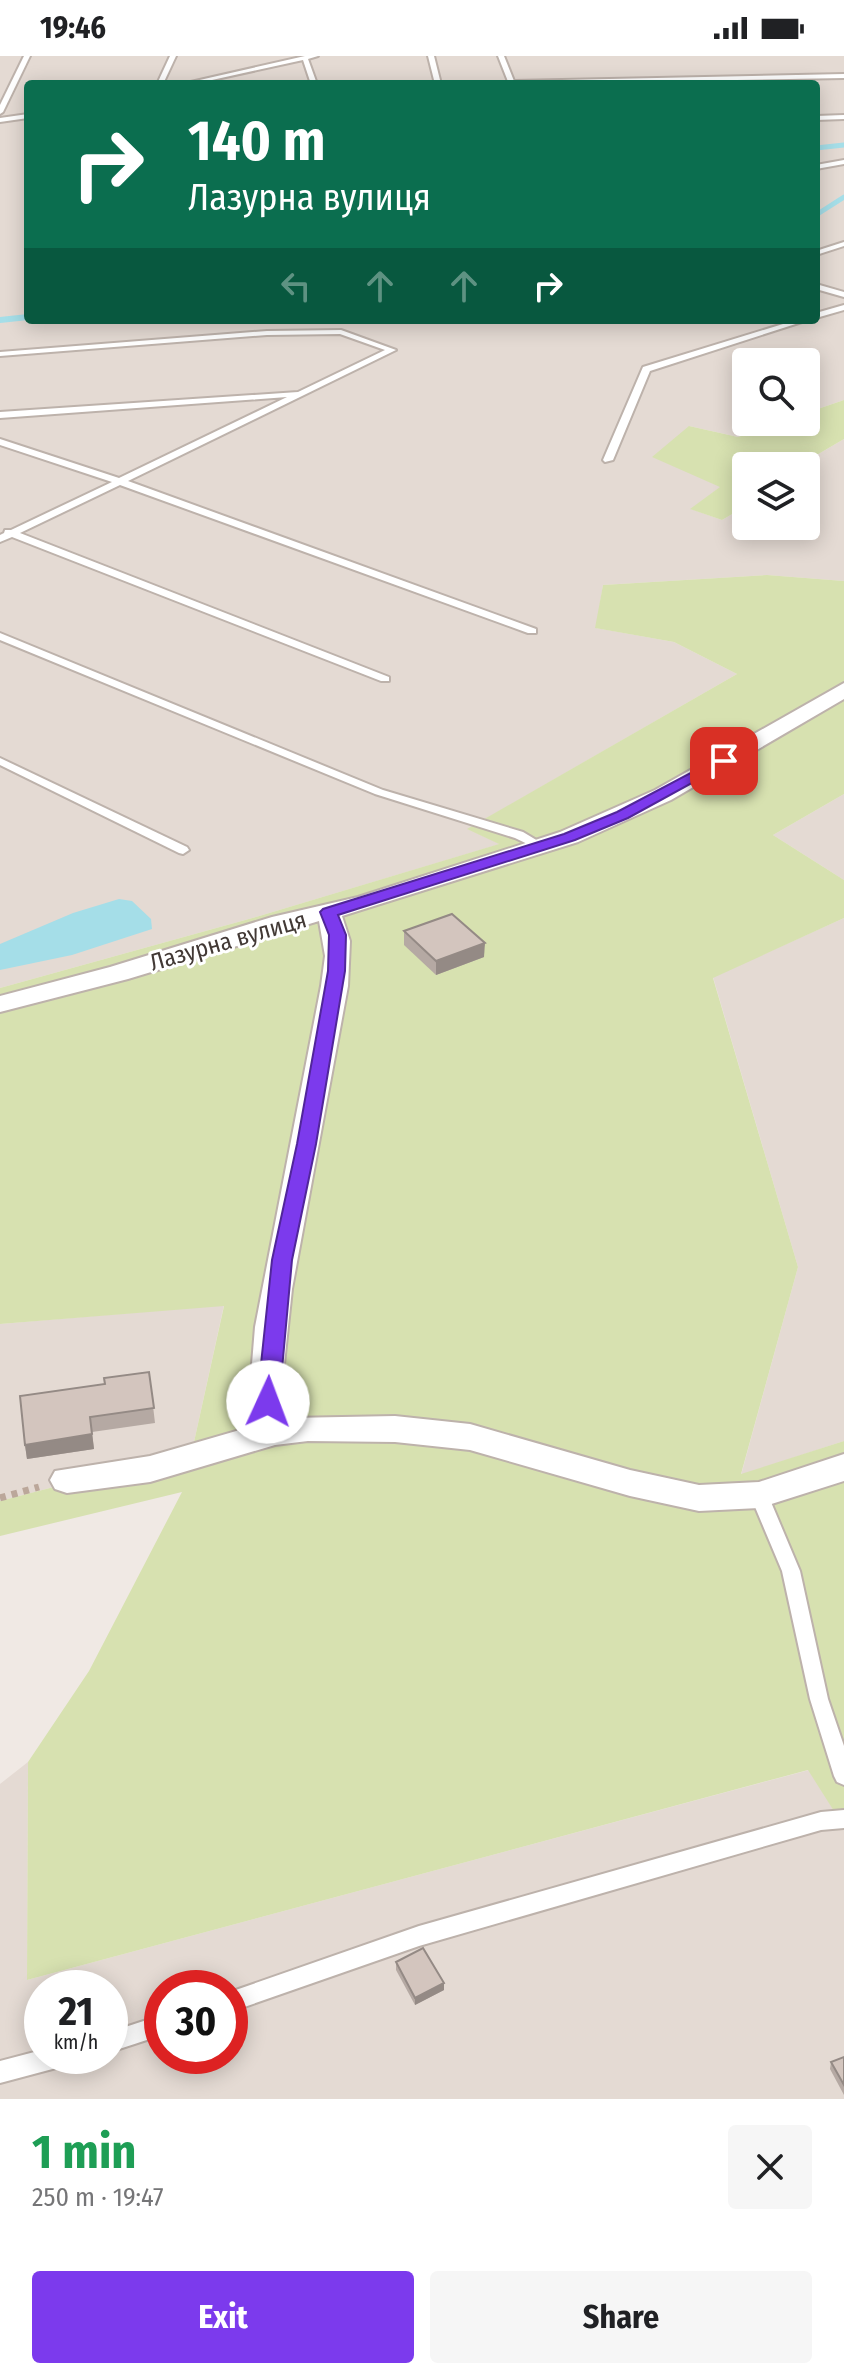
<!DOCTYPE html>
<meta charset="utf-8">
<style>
:root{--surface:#fff;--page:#f6f6f6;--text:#202124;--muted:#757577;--accent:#7c3aed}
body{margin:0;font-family:"Fira Sans Condensed",sans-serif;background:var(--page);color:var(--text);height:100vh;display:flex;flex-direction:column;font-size:30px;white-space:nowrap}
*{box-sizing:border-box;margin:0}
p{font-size:26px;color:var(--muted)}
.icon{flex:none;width:44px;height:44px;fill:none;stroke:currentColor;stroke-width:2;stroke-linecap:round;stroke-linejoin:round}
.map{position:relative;height:2043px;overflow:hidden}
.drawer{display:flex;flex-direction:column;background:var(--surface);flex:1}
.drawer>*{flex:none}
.guide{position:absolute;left:24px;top:24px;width:796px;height:244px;border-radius:8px;box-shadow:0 4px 20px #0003;background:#0b6e4f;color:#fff;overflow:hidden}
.controls{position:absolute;left:732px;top:292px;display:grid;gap:16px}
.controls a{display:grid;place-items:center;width:88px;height:88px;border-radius:8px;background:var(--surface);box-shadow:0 4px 20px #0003;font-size:40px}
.speed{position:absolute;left:24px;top:1914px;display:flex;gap:16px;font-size:40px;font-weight:700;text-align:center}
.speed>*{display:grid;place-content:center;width:104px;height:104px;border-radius:50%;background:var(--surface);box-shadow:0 4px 20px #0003;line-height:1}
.speed small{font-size:20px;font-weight:400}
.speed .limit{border:12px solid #d22;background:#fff;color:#111}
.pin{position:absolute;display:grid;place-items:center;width:68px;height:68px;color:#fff;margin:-34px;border-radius:16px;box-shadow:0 4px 12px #0006}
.me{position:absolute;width:88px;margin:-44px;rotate:2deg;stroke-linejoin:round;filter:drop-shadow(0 0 6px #0008)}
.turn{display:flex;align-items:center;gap:28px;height:168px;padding:0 32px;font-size:36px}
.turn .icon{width:104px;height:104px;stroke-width:2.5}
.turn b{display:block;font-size:56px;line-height:68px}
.lanes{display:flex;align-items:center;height:76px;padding:0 32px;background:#0003;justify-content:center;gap:40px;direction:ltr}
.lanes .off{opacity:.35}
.round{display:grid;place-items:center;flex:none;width:84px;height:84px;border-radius:8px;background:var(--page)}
.headline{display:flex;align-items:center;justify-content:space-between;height:136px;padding:0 32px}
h1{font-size:48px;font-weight:700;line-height:60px;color:#1e9e55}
.button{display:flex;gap:16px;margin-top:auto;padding:16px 32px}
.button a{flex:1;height:92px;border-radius:8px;background:var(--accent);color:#fff;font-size:32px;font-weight:700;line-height:92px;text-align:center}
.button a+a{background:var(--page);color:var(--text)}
.status{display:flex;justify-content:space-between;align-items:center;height:56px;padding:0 40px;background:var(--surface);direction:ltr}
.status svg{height:22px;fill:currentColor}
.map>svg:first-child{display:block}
</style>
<div class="status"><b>19:46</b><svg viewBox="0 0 49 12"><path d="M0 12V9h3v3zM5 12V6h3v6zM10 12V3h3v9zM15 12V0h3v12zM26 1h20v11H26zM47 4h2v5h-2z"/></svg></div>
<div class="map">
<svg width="844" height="2043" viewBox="0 0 844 2043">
<rect width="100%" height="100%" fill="#f0e9e4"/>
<g fill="#e4dad3" fill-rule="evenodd">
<path d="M0,0H844V344L806,357V306H746V366H780L738,381L689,370L721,431L691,453L722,464L746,450V470H806V410H798L844,383V525L767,519L603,529L596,572L674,586L737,618L468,773L500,788L256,861L0,932ZM28,28H816V264H28Z"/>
<polygon points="844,738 844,824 773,779"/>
<polygon points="844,862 844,1385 741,1419 798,1211 713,921"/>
<polygon points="224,1249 192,1395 0,1445 0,1268"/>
<path d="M28,1706L27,1924L809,1714L844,1771V2043H0V1728ZM42,1932H110V2000H42ZM162,1932H230V2000H162Z"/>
</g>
<g fill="#d7e1b0">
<polygon points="844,344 844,383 798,410 746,410 746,450 722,464 690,453 720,431 652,401 689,370 738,381 780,366 806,366 806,357"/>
<polygon points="767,519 844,525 844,738 773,779 844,824 844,862 713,922 798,1211 741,1418 844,1385 844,1771 808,1714 27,1924 28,1706 89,1615 182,1436 0,1480 0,1445 192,1395 224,1250 0,1268 0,932 256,861 499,788 467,773 737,618 674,586 595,572 603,529"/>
</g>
<polygon fill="#a5dee8" points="119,843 132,845 151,863 152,873 72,899 0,914 0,888 73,857"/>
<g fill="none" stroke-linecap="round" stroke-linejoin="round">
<g stroke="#a5dee8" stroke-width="5">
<polyline points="816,92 844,89"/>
<polyline points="816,159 844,141"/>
</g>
<polyline stroke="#a5dee8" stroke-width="6" points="0,264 28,261"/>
<g stroke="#bdb2ab" stroke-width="4">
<g id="lane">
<polygon points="24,0 30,0 3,56 0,58 0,49"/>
<polygon points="170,0 176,0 163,28 157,28"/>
<polygon points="305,0 318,0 308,3 317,28 311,28 303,4 194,28 182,28"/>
<polygon points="428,0 434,0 441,28 435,28"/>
<polygon points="498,0 504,0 514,25 844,18 844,22 509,28"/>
<polygon points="28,58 28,62 0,66 0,62"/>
<polygon points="844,59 844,63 816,64 816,60"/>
<polygon points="844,104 844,108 816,113 816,109"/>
<polygon points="844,186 844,190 816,199 816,195"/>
<polygon points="816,228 844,236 844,241 816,233"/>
<polygon points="844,249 844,254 816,262 816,257"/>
<polygon points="796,264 808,264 650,315 613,404 605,406 603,404 643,311"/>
<polygon points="341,274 396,294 128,425 536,573 536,577 528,577 120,429 20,477 389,621 389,625 381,625 12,481 0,486 0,479 4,477 5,474 11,474 112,426 0,389 0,383 119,422 287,341 0,362 0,356 298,336 385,294 340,278 267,279 0,300 0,296 267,275"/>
<polygon points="0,577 383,734 523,776 548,791 542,795 515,782 375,738 0,584"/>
<polygon points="0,702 187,791 189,794 183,798 179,797 0,709"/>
<polygon points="759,1432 765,1434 768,1439 800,1515 828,1643 844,1690 844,1729 837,1726 834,1720 810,1643 782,1515 750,1439 753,1434"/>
<polygon points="844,1754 844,1772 821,1774 419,1890 230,1956 230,1936 419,1870 821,1756"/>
<polygon points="162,1959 162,1979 110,1996 110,1976"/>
<polygon points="42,1994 42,2000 71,2000 68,2007 60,2011 0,2027 0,2005"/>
</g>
</g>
<g stroke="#bdb2ab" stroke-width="4">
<polygon id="street" points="844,627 844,643 671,744 578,786 342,860 350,885 348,930 292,1233 284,1308 289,1362 395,1360 470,1368 630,1414 699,1429 759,1426 844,1398 844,1425 759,1452 699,1455 630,1440 470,1394 395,1386 308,1385 275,1389 150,1426 67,1437 55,1433 50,1424 55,1415 150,1400 257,1369 252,1308 255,1271 321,930 325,900 319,865 128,923 0,956 0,940 110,911 272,861 358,841 560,776 655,734"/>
</g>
<polyline stroke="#bba79a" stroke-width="7" stroke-dasharray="6 6" stroke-linecap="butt" points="0,1442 39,1431"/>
<use href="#lane" fill="#fff" fill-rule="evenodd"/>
<use href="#street" fill="#fff" fill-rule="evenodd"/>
</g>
<g fill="#b5a9a3">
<polygon points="404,875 484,901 436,919 404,889"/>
<polygon points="149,1316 155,1367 92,1376 94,1393 27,1403 25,1389 105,1328"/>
<polygon points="396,1906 444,1934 415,1949 396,1914"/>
<polygon points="844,2001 844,2039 830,2013 831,2006"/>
</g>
<g fill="#948a85">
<polygon points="485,887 484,901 436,919 436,905"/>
<polygon points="90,1361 94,1393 27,1403 25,1389"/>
<polygon points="444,1927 444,1934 415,1949 415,1942"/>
</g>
<g fill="#d3c5be" stroke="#948a85" stroke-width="2">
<polygon points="452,858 485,887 436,905 404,875"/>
<polygon points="149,1316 154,1352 90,1361 92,1378 25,1389 20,1340 105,1328 104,1322"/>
<polygon points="423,1892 444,1927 415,1942 396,1906"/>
<polygon points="844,2001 844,2029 831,2006"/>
</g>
<polygon fill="#7c3aed" stroke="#51269a" stroke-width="2" points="719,702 732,705 628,762 575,784 338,859 346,879 345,915 316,1088 292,1204 279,1346 275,1352 260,1352 257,1346 272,1204 297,1088 328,915 329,879 320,856 323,853 564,778 617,756"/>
<g text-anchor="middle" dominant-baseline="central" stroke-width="6" stroke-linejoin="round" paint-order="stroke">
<g font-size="24" fill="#423935" stroke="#fff">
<text transform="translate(228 885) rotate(-16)">Лазурна вулиця</text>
</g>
</g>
</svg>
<div class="controls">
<a><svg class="icon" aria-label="search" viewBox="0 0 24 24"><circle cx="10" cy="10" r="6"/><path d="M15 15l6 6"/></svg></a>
<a><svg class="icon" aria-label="layers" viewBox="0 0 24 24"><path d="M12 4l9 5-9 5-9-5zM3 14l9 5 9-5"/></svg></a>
</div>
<div class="speed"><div>21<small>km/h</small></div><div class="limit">30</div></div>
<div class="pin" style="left:724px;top:705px;background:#d93025"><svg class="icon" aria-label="arrive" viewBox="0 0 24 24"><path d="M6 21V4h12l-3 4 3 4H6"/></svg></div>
<svg class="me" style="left:268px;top:1346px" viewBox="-20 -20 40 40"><circle r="19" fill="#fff"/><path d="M0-13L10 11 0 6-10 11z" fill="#7c3aed"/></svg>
<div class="guide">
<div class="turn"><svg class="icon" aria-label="right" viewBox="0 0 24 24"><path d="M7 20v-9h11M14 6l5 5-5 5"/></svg><div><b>140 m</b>Лазурна вулиця</div></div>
<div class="lanes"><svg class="icon off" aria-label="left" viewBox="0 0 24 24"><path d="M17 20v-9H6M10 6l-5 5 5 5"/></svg><svg class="icon off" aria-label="ahead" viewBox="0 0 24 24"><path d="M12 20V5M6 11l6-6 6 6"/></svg><svg class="icon off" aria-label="ahead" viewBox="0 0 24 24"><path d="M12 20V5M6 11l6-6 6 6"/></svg><svg class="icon" aria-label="right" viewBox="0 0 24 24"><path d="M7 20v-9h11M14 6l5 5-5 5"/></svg></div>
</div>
</div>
<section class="drawer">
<div class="headline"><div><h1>1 min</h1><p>250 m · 19:47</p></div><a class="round"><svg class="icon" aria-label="close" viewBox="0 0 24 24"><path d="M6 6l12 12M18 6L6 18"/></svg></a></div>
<div class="button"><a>Exit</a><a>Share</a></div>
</section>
